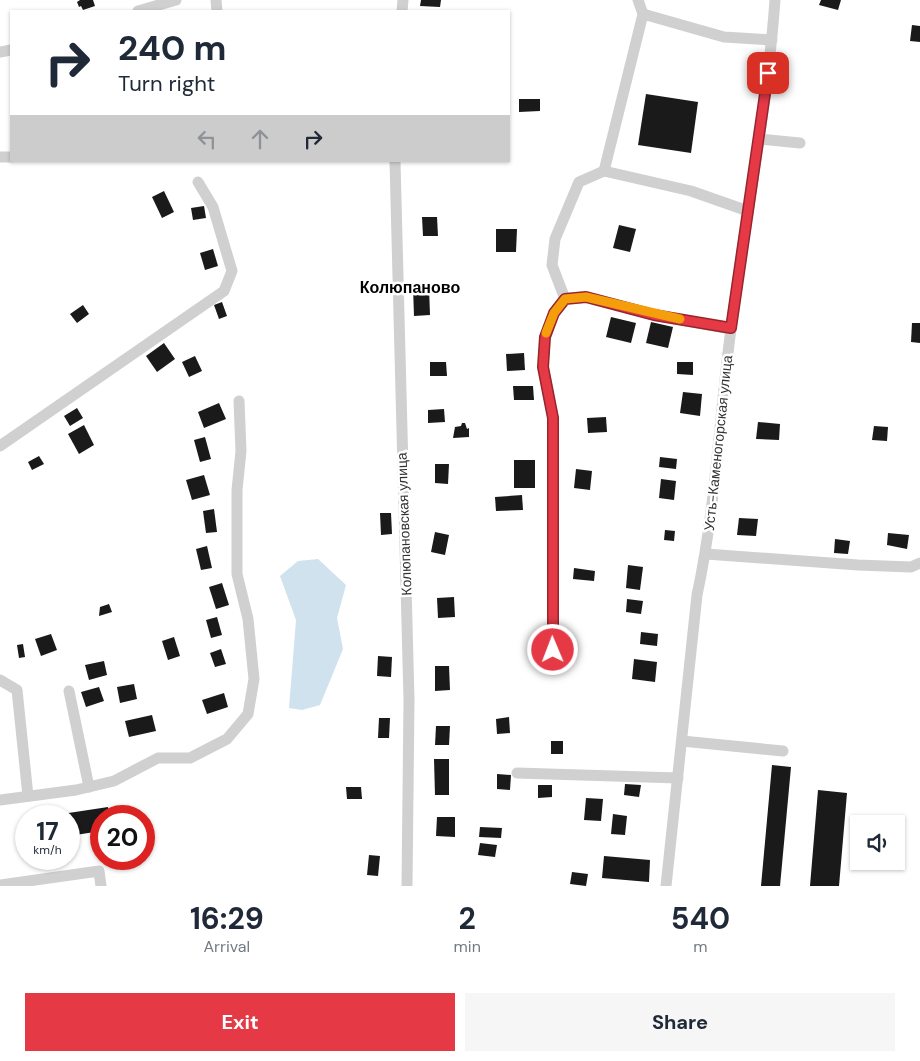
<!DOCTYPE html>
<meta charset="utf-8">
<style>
:root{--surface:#fff;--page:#f6f6f7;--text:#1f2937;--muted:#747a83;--accent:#e63946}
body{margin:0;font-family:"DM Sans",sans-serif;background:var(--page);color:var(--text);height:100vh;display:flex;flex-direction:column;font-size:19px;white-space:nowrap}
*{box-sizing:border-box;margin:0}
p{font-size:16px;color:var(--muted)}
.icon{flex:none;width:28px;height:28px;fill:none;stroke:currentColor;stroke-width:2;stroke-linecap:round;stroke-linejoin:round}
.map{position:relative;height:886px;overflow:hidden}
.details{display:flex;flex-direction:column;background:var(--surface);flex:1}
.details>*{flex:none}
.hud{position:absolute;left:10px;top:10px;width:500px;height:152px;border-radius:0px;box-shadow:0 1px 4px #0004;background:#fff;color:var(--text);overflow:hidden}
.buttons{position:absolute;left:850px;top:815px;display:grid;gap:10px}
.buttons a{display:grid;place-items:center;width:55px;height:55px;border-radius:0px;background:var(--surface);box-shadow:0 1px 4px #0004;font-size:25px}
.speed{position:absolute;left:15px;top:805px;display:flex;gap:10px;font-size:25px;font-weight:700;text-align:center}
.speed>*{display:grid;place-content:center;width:65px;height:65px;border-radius:50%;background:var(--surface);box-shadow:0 1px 4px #0004;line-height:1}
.speed small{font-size:12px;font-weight:400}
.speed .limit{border:8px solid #d22;background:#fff;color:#111}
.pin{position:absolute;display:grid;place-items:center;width:42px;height:42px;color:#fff;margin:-21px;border-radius:10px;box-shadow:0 2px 8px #0006}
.me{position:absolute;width:55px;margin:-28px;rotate:359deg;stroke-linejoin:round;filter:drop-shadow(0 0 4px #0008)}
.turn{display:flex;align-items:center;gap:18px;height:105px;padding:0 25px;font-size:22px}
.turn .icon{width:65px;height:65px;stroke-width:2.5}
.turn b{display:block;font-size:35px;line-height:42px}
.lanes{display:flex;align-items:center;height:48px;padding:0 25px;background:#0003;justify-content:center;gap:25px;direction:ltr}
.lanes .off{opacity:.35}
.eta{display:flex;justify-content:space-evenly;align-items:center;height:85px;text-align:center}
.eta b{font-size:30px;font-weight:700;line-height:35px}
.primary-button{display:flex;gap:10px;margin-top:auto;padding:10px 25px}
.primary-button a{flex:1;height:58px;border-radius:0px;background:var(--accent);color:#fff;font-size:20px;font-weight:700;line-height:58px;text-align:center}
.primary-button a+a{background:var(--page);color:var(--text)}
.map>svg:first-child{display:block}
</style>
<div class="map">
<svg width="920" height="886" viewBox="0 0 920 886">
<rect width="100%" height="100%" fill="#fff"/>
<polygon fill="#cfe2ee" points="318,559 346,585 337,618 343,649 320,705 302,710 289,708 296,620 280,576 298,561"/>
<g fill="#1a1a1a">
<polygon points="80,0 93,0 95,6 83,10 81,6 79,7 77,2"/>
<polygon points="421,0 441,0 440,7 420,6"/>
<polygon points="821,0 841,0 838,10 819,5"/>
<polygon points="912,25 920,26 920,42 910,41"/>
<polygon points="646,94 698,102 691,153 638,145"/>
<polygon points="519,99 540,99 540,111 519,112"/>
<polygon points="164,191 174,212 162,218 152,197"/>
<polygon points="204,206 206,218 193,220 191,208"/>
<polygon points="422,217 437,217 438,236 423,236"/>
<polygon points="619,225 636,229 630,252 613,248"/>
<polygon points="496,229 517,229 516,252 496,252"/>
<polygon points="213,249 218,266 205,270 200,253"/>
<polygon points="413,287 429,287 430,315 414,316"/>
<polygon points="222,302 227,316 219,319 214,305"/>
<polygon points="83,305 89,314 77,323 70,314"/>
<polygon points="611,317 636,323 631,343 606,337"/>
<polygon points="651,322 673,327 668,348 646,343"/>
<polygon points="912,323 920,323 920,343 911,342"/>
<polygon points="164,343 175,359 157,372 146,356"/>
<polygon points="524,353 525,370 507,371 506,354"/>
<polygon points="195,356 202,371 189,377 182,362"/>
<polygon points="430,362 446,362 447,376 430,376"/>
<polygon points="677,362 693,362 693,375 677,374"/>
<polygon points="513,386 533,386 534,400 514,400"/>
<polygon points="683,392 702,394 700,416 680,413"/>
<polygon points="219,403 226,419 204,428 198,412"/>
<polygon points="77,408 83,418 70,426 64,416"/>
<polygon points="444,409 445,422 428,423 428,410"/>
<polygon points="606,417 607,432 588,433 587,418"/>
<polygon points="758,422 780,424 779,440 756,439"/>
<polygon points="462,423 465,423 467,429 469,428 469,437 453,438 455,427 461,426"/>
<polygon points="84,425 94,445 79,454 68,434"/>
<polygon points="874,426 888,427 887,441 872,440"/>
<polygon points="205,437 211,459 200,462 194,440"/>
<polygon points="39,456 44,464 32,470 28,462"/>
<polygon points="660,457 677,459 676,469 659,467"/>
<rect x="514" y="460" width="21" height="28"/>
<polygon points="435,464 449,464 448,484 435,483"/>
<polygon points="576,469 592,471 590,490 574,488"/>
<polygon points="204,475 210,495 192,500 186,480"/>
<polygon points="661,479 676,481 674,500 659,498"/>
<polygon points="522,495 523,510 496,511 495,497"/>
<polygon points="214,509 217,532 206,533 203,511"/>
<polygon points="380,513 391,513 392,534 381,535"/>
<polygon points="739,518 758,519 756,536 737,535"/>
<polygon points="665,530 675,531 674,541 664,540"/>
<polygon points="435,532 449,535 445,555 431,552"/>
<polygon points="888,533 909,535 907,549 887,545"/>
<polygon points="835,539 850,541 848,554 834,553"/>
<polygon points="207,546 212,568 201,570 196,549"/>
<polygon points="628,565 643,567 640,590 626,588"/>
<polygon points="574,568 595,571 594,581 573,579"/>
<polygon points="222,583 229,605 216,609 209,587"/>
<polygon points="454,597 455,617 438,618 437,598"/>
<polygon points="627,599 643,601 641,614 626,612"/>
<polygon points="109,604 112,612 99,616 100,607"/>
<polygon points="217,617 222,635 211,638 206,620"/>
<polygon points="641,632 658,634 657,646 640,644"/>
<polygon points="51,634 57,650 41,656 35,639"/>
<polygon points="174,637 180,656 168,660 162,641"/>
<polygon points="23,644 25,657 19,658 17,645"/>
<polygon points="221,649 226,664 215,667 210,653"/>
<polygon points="378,656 392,657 391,677 377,676"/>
<polygon points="634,659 657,662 655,682 632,679"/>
<polygon points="104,661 107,675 89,680 85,665"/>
<polygon points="435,666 449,666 450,690 435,691"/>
<polygon points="134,684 137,699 120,703 117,687"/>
<polygon points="99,687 104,701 86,707 81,692"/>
<polygon points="224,693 228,707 207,714 202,700"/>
<polygon points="152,715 156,731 129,737 125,721"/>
<polygon points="509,717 510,733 497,734 496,719"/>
<polygon points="379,718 390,718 389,738 378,738"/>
<polygon points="436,726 450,726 449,745 435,745"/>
<rect x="551" y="741" width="12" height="13"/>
<polygon points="434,759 449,759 449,795 435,795"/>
<polygon points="772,765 791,767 780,886 761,886"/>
<polygon points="497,774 511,775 510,790 497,789"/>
<polygon points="625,784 641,785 639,797 624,795"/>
<polygon points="538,785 552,785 552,797 538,798"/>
<polygon points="346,787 361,787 362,799 347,799"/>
<polygon points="818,790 847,793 839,886 810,886"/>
<polygon points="586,798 603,799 601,821 584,820"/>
<polygon points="108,807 109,816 101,816 101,831 69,836 69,816 62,816 62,814"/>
<polygon points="613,814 627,816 625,835 611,834"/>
<polygon points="437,817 455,817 455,837 436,836"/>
<polygon points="480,827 502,828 501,838 479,837"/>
<polygon points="480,843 497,845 495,857 478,855"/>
<polygon points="369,855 380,856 378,876 367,875"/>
<polygon points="604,856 650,860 649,882 602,878"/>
<polygon points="572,872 588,874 586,886 570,884"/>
</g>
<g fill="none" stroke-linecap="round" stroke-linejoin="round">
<g stroke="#d0d0d0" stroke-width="11">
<polyline points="216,0 217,11"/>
<polyline points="638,0 643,14"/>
<polyline points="138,11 176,0"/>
<polyline points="402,11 403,0"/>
<polyline points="0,52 11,50"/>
<polyline points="759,139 800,143"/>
<polyline points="0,157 11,157"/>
<polyline points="395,161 409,700 407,886"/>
<polyline points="748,211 691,191 604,171 643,14 724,37 772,40"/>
<polyline points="565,299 552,265 555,239 579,182 604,171"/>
<polyline points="0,446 224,291 232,271 213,207 198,182"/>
<polyline points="706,554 858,565 911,567 920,563"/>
<polyline points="553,650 553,418 543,367 545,337 554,313 565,299 586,297 654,315 731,329"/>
<polyline points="0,680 17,690 28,796"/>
<polyline points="69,691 89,787"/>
<polyline points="682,741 783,751"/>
<polyline points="517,773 678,778"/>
<polyline points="0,800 76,790 114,781 158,758 190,758 227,739 248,714 254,679 248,619 237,574 237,490 241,451 239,401"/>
<polyline points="0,885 99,871 101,886"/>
<path d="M666,886L697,595C716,507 719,417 731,329C745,219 767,111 775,0"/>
</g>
</g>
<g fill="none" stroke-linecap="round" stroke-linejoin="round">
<g stroke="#96252e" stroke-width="12">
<polyline id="route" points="553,650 553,418 543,367 545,337 554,313 565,299 586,297 654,315 731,328 768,73"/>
</g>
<use href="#route" stroke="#e63946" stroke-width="9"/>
<polyline stroke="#f59e0b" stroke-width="9" points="546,333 554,313 565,299 586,297 680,319"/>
</g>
<g text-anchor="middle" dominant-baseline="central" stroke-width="5" stroke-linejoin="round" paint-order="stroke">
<g font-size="14" fill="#333" stroke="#fff">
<text transform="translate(718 443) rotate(-84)">Усть-Каменогорская улица</text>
<text transform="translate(404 524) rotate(-92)">Колюпановская улица</text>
</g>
<g font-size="16" font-weight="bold" fill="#000" stroke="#fff">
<text x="410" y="287">Колюпаново</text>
</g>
</g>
</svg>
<div class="buttons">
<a><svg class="icon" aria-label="sound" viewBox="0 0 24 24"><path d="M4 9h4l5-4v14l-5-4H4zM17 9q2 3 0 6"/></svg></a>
</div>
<div class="speed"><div>17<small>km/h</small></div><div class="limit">20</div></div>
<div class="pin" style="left:768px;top:73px;background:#d93025"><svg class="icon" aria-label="arrive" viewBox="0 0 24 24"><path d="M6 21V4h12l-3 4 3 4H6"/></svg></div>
<svg class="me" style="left:553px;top:650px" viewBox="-20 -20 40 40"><circle r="17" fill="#e63946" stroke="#fff" stroke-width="3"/><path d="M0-11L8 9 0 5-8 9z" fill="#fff"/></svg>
<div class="hud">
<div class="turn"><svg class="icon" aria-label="right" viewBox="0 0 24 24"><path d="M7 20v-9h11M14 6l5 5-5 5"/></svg><div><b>240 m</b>Turn right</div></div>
<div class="lanes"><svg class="icon off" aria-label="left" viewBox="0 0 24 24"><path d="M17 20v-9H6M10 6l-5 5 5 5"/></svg><svg class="icon off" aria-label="ahead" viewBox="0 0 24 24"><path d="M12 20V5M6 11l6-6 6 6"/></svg><svg class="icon" aria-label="right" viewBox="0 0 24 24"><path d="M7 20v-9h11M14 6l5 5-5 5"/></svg></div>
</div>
</div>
<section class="details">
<div class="eta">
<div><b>16:29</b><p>Arrival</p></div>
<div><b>2</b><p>min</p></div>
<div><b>540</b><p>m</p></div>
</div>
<div class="primary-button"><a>Exit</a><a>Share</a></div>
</section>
